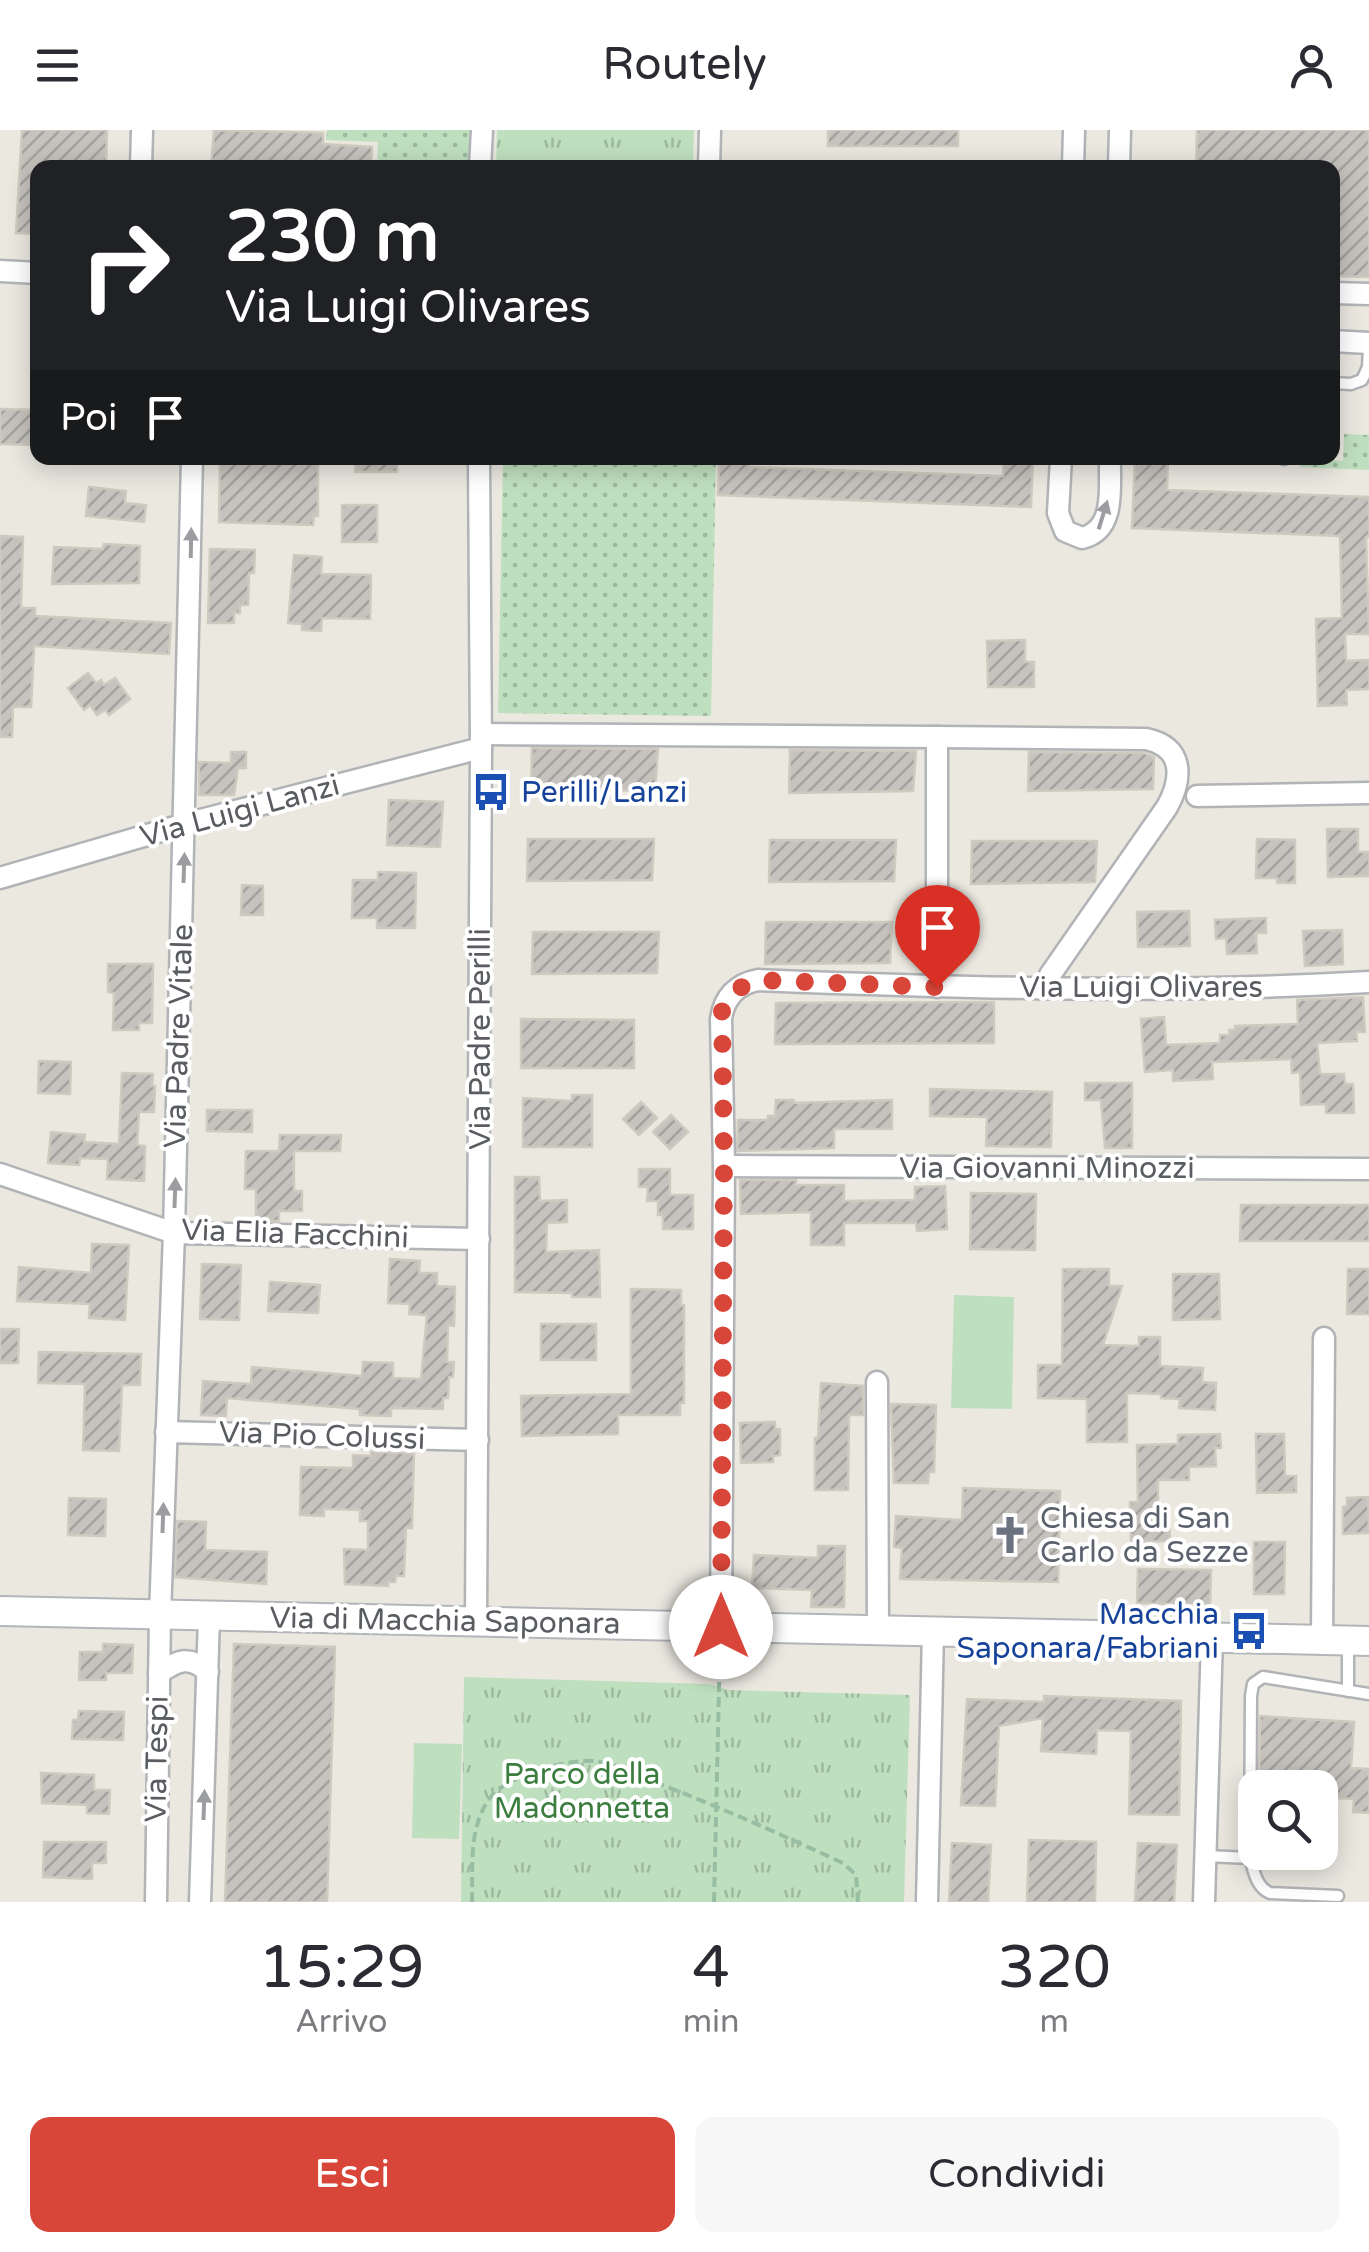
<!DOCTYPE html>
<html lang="it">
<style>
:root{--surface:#fff;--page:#f7f7f7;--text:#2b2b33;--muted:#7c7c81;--accent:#d84539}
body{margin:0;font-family:"Varela Round",sans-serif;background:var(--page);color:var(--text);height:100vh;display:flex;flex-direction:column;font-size:38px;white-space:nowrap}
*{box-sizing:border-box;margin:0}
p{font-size:32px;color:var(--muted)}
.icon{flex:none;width:55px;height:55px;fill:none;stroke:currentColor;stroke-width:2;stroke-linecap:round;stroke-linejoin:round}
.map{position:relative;height:1772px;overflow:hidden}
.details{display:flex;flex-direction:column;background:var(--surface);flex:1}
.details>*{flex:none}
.top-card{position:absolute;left:30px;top:30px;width:1310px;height:305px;border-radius:20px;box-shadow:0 5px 25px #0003;background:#202124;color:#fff;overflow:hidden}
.controls{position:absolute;left:1238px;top:1640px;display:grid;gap:20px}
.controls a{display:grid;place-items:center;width:100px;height:100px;border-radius:20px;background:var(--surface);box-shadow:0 5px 25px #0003;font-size:50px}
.pin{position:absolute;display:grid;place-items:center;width:85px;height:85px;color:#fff;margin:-102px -42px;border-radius:50% 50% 50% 0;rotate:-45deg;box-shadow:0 0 10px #0007}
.pin .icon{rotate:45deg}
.me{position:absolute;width:110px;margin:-55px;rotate:0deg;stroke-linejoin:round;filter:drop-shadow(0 0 8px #0008)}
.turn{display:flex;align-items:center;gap:35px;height:210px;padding:0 30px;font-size:45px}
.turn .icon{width:130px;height:130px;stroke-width:2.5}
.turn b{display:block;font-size:70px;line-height:85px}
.then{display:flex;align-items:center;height:95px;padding:0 30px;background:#0003;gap:20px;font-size:38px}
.eta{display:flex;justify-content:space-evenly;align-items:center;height:170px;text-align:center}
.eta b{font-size:60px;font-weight:600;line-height:70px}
.primary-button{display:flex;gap:20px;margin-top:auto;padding:20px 30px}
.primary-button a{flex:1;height:115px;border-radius:20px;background:var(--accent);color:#fff;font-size:40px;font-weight:600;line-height:115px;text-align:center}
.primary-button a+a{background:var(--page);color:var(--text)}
header{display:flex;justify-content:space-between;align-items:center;height:130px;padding:0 30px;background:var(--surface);font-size:45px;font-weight:600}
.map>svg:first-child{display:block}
</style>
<header><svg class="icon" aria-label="menu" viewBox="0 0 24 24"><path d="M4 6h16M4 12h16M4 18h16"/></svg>Routely<svg class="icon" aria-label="person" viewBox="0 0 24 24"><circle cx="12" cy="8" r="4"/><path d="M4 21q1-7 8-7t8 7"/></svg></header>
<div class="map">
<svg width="1369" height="1772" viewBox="0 0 1369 1772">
<defs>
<pattern id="grass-dots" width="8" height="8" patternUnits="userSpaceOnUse" patternTransform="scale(2.5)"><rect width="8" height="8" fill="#bfe0bf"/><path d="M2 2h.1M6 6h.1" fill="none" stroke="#9eb99f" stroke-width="1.8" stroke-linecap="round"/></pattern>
<pattern id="park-tufts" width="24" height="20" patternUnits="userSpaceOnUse" patternTransform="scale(2.5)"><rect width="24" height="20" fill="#bfe0bf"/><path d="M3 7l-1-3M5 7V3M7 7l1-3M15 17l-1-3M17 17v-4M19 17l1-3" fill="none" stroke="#9eb99f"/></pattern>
<pattern id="building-hatch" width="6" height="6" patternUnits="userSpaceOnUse" patternTransform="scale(2.5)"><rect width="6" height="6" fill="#c6c3be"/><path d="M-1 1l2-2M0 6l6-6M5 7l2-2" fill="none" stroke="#a4a29e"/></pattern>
</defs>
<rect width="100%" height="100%" fill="#ebe8e0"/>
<g fill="url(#grass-dots)">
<polygon points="327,0 472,0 470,37 377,37 378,12 326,10"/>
<polygon points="1344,304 1369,305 1369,340 1300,337 1301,328 1343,331"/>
<polygon points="503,328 716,328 711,586 498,583"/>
</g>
<g fill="url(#park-tufts)">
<polygon points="497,0 694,0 693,37 496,37"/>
<polygon points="464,1547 709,1554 729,1560 910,1565 904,1772 461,1772"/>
</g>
<g fill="#bfe0bf">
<polygon points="954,1165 1014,1167 1012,1279 951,1278"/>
<polygon points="414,1613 462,1614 459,1709 412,1708"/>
</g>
<g fill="url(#building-hatch)" stroke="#cfcabf" stroke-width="2.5">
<polygon points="22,0 107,0 106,38 38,38 38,104 16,103"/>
<polygon points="214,0 323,3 323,14 372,17 371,38 231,31 231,38 211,38"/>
<rect x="828" y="0" width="130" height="16"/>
<polygon points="1197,0 1369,0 1369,147 1332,146 1332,38 1196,38"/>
<polygon points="0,279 38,280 37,315 0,314"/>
<polygon points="220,328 318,328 318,386 314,386 313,395 219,392"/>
<polygon points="356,328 397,328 397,342 355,342"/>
<polygon points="719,328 749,328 749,337 1003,346 1004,328 1033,328 1031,377 718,365"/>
<polygon points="1135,328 1168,328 1167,360 1369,367 1369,407 1366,407 1369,504 1345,504 1346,531 1369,530 1369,559 1346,560 1347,575 1318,576 1316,489 1342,488 1340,406 1132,398"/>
<polygon points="89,357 126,361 125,373 146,375 144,392 86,386"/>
<rect x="342" y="375" width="35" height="37"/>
<polygon points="0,406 23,407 21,478 35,478 35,486 171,493 169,524 34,516 31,577 13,577 12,607 0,607"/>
<polygon points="104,414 140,416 139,453 52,454 54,417 103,419"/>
<polygon points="210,419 255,420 254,443 249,443 248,475 240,475 240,483 234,483 234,493 208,493"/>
<polygon points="294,425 322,427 321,444 371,445 370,489 322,488 321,501 302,500 302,494 288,493"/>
<polygon points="1025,510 1025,532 1034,532 1034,557 988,557 987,511"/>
<polygon points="88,543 96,553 101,550 104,555 115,548 130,569 109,585 105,580 97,585 90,575 84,580 68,558"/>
<polygon points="532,618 658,619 655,660 531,661"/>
<polygon points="790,620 916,621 913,661 789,663"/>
<polygon points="231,622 246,622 246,638 238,638 234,665 199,665 199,632 231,633"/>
<polygon points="1029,622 1144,623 1154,627 1153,659 1028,661"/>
<polygon points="389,670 443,672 440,717 387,715"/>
<polygon points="1327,699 1358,699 1358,722 1369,722 1369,746 1328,747"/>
<polygon points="528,709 654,709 652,750 527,751"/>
<polygon points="1257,709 1295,710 1295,753 1277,753 1277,748 1256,748"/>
<polygon points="770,710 896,710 894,751 769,752"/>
<polygon points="972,711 1097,711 1095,752 971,754"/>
<polygon points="378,742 416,743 415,798 377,798 377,788 352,788 353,750 378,750"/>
<polygon points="242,755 263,756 263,785 241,785"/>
<polygon points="1189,781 1190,816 1138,817 1137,782"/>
<polygon points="1266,788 1266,803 1256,803 1257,823 1227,824 1226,808 1216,809 1215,790"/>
<polygon points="766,792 892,792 890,833 765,834"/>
<polygon points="1342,800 1343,834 1305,836 1303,801"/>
<polygon points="533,802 659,802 657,843 532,844"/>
<polygon points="108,834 153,834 152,893 139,893 139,900 113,900 114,863 108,862"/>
<polygon points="1363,867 1365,902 1356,902 1357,911 1317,913 1320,944 1344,944 1345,954 1353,954 1354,983 1326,983 1326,974 1301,975 1300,942 1292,943 1291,929 1212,932 1213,949 1173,951 1173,940 1145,942 1141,889 1164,887 1166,915 1220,913 1220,905 1230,905 1229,900 1235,900 1235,896 1298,894 1297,870"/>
<polygon points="994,872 994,913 775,914 776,873"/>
<polygon points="521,889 634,890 634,938 521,938"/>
<polygon points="39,931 71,932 70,964 38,963"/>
<polygon points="122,943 153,944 152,956 155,956 154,982 139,982 137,1015 145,1016 144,1051 107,1049 108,1029 80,1028 79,1035 48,1033 51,1002 85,1005 84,1012 119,1014"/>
<polygon points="1085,953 1132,953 1132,1018 1105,1018 1101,970 1085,970"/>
<polygon points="930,959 1052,962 1051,1017 986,1016 987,987 930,986"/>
<polygon points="572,965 592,965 592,1017 523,1017 523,968 572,971"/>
<polygon points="776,970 794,970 794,973 892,970 892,999 834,999 834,1018 737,1021 738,990 768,990 768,986 775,986"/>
<polygon points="641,972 657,988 639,1005 623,989"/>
<polygon points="207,980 252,980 252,1002 207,1001"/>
<polygon points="671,985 688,1002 670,1019 653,1002"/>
<polygon points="280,1005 341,1005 340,1021 294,1021 294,1061 302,1061 302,1081 279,1081 279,1091 256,1091 256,1059 245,1059 246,1021 279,1021"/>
<polygon points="639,1039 670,1039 670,1065 693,1065 693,1099 663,1099 663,1085 658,1085 658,1071 647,1071 648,1057 639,1057"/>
<polygon points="515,1047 539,1047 540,1071 567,1070 567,1092 547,1093 546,1122 599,1120 600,1167 572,1167 572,1163 515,1162"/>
<polygon points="740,1050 796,1050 796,1055 844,1055 844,1071 915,1070 915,1057 945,1056 947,1099 917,1101 916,1093 844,1093 844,1115 811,1115 811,1082 741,1084"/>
<polygon points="971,1063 1036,1064 1035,1120 970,1119"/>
<polygon points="1241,1075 1369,1075 1369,1111 1240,1111"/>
<polygon points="92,1114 129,1115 125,1190 89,1188 90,1174 17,1171 19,1137 91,1143"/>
<polygon points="390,1129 420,1131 419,1143 437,1143 437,1156 455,1157 454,1196 448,1195 447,1232 454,1232 453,1247 449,1247 448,1268 443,1268 443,1279 391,1278 391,1286 360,1285 360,1279 227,1268 226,1286 201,1285 203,1251 251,1254 252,1237 362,1246 363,1232 393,1233 393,1248 421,1249 427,1185 409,1184 410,1174 388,1173"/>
<polygon points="202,1134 241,1135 239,1190 200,1189"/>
<polygon points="1063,1139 1109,1139 1109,1156 1122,1156 1103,1215 1139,1216 1139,1207 1160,1207 1160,1236 1203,1238 1202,1252 1216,1253 1215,1280 1179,1278 1180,1269 1161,1268 1161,1264 1127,1263 1127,1312 1087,1312 1087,1269 1038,1268 1038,1235 1062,1235"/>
<polygon points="1348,1139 1369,1139 1369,1184 1347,1184"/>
<polygon points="1173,1144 1219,1144 1220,1189 1173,1190"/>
<polygon points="270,1152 320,1155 318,1183 268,1181"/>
<polygon points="631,1159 681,1160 681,1175 684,1175 684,1273 680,1273 680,1285 618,1285 618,1304 522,1306 521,1266 631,1264"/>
<rect x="541" y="1194" width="55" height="36"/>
<polygon points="0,1199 19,1199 18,1233 0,1233"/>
<polygon points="39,1222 141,1224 140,1255 122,1255 119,1321 83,1320 85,1254 38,1253"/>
<polygon points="821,1253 863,1256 863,1285 849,1285 848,1360 815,1360 815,1308 818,1308"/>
<polygon points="891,1274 936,1275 934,1342 929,1342 928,1353 894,1353"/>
<polygon points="775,1292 775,1299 780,1299 780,1325 773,1326 773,1332 741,1333 740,1293"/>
<polygon points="1220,1304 1221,1318 1215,1318 1216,1336 1189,1337 1189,1350 1158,1350 1158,1380 1169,1380 1170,1411 1131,1412 1130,1372 1138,1372 1137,1315 1178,1314 1178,1305"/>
<polygon points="1256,1304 1284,1304 1285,1346 1296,1346 1296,1362 1257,1363"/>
<polygon points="371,1322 414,1323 412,1398 406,1398 404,1446 396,1446 395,1452 388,1452 388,1456 345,1454 344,1419 368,1420 368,1391 360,1391 360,1380 324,1379 324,1386 300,1385 301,1337 353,1338 353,1325 371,1326"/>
<polygon points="963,1358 1060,1361 1058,1452 900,1449 902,1418 894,1417 896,1386 962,1390"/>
<polygon points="1368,1367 1369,1403 1343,1404 1343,1377 1347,1376 1347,1368"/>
<polygon points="69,1368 106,1369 105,1406 68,1405"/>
<polygon points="177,1391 206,1392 205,1420 267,1422 266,1454 175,1447"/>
<polygon points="1254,1412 1285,1412 1284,1464 1254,1464"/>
<polygon points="818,1416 845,1416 844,1477 811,1477 812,1460 752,1458 754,1425 818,1428"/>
<polygon points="1138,1439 1211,1440 1210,1475 1137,1473"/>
<polygon points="103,1514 133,1515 132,1543 106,1543 106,1550 79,1550 80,1522 103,1522"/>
<polygon points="234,1514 335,1517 327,1772 225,1772"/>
<polygon points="1044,1566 1181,1571 1179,1685 1129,1684 1131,1601 1097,1600 1096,1624 1041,1621 1043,1588 999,1596 995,1676 961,1675 967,1569 1044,1572"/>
<polygon points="79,1581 124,1582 123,1610 72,1609 73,1590 78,1590"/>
<polygon points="1260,1586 1354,1592 1351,1638 1369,1639 1369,1683 1353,1682 1354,1669 1320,1667 1320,1658 1259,1658"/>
<polygon points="41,1643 94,1645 94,1660 110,1660 109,1684 87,1683 87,1675 42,1673"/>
<polygon points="1029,1710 1096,1712 1095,1772 1027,1772"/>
<polygon points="44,1712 106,1712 106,1733 92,1733 92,1749 43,1747"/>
<polygon points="952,1713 991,1715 988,1772 949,1772"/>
<polygon points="1138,1713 1177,1715 1174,1772 1135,1772"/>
</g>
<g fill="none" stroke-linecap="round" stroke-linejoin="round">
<g stroke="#b1b3b7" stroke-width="15">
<g id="lane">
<polyline points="1332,253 1351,254 1362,250 1368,237 1369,217"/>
<polyline points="1284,329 1284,328"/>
<polyline points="1348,1561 1348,1512"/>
<polyline points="1206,1726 1250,1728"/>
<path d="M1338,1766L1270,1763C1256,1757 1254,1741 1250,1728L1251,1566L1253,1554L1263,1547L1369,1564"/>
</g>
</g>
<g stroke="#b1b3b7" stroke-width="25">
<g id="street">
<polyline points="141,38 142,0"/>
<polyline points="480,38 482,0"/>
<polyline points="709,38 710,0"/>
<polyline points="1073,38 1074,0"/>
<polyline points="1119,38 1120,0"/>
<polyline points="0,141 38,143"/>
<polyline points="1332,163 1369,164"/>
<polyline points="1332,211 1369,213"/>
<path d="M1061,328L1058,383L1065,401L1082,408C1117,400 1109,355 1110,328"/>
<polyline points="481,604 937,607 937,857"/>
<path d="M937,607L1146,609C1184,617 1183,648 1167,677L1050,845"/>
<polyline points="1197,666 1369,663"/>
<polyline points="0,748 185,694 481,618"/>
<polyline points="724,1036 1369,1039"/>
<polyline points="0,1044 174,1103 479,1109"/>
<polyline points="877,1252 878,1500"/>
<polyline points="166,1302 478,1310"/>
<polyline points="476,1490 481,618 479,328"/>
<path d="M721,1497L724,1036L721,889C724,867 737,854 758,850C961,858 1166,864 1369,852"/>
<polyline points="1322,1511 1324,1208"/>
<path d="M159,1543C178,1530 190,1525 208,1542"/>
<polyline points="156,1772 160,1485 174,1103 192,328"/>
<polyline points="200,1772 209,1486"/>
<polyline points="927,1772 933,1501"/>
<polyline points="1204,1772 1212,1508"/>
</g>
</g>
<g stroke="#b2b5ba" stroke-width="32">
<polyline id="secondary" points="0,1481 1369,1511"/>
</g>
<g stroke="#97bea2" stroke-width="4" stroke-dasharray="10 5" stroke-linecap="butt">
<path d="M472,1772C473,1738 468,1697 490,1668C507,1645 567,1629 595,1631C617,1634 640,1646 660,1654C722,1678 782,1705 843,1733L856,1745L858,1772"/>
<polyline points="714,1772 720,1517"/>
</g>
<use href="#lane" stroke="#fff" stroke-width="10"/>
<use href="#street" stroke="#fff" stroke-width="20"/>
<use href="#secondary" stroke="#fff" stroke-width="28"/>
</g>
<defs><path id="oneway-solid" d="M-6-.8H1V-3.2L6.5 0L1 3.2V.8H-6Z" transform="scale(2.5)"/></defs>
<g fill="#9b9da0">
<use href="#oneway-solid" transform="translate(1103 385) rotate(-73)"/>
<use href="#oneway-solid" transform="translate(191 413) rotate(-89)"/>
<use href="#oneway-solid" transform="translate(184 738) rotate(-88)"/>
<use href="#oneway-solid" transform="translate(175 1063) rotate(-88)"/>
<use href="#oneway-solid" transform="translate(163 1388) rotate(-88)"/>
<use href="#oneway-solid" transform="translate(204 1675) rotate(-88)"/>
</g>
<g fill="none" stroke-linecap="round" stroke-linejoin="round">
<polyline stroke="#d84539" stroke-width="18" stroke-dasharray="0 32.4" points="721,1497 724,1036 722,880 735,860 758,850 937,857"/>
</g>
<defs>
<g id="bus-bare" transform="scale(3)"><path d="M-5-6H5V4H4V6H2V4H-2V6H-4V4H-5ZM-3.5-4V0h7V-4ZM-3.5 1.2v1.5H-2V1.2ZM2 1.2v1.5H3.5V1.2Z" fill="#1a4fb4" stroke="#fff" stroke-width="2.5" paint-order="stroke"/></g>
<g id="church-bare" transform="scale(3)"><path d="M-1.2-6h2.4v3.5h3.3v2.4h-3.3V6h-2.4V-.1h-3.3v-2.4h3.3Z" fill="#6b7280" stroke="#fff" stroke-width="2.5" paint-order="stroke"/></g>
</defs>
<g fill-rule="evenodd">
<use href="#bus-bare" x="491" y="662"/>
<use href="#church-bare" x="1010" y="1405"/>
<use href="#bus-bare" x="1249" y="1501"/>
</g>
<g text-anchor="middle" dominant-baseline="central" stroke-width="8" stroke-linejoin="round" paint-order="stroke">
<g font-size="30" fill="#164399" stroke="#fff" text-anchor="start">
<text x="521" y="662">Perilli/Lanzi</text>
<text x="1219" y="1484" text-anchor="end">Macchia<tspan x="1219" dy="34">Saponara/Fabriani</tspan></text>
</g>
<g font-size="30" fill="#595c60" stroke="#fff">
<text transform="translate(240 681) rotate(-15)">Via Luigi Lanzi</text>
<text x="1141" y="857">Via Luigi Olivares</text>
<text transform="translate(179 906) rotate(-88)">Via Padre Vitale</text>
<text transform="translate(480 909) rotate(-90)">Via Padre Perilli</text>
<text x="1047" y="1038">Via Giovanni Minozzi</text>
<text transform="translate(295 1104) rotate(2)">Via Elia Facchini</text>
<text transform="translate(322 1306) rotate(2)">Via Pio Colussi</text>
<text transform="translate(445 1491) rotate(1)">Via di Macchia Saponara</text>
<text transform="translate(157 1629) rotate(-89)">Via Tespi</text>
</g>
<g font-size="30" fill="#5b616d" stroke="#fff" text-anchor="start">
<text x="1040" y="1388">Chiesa di San<tspan x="1040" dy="34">Carlo da Sezze</tspan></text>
</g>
<g font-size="30" fill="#3b7d3e" stroke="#fff">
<text x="582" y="1644">Parco della<tspan x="582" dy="34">Madonnetta</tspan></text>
</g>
</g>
</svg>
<div class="controls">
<a><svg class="icon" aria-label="search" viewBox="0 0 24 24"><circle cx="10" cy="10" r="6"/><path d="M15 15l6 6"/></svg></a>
</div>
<div class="pin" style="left:937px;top:857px;background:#d93025"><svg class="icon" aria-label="arrive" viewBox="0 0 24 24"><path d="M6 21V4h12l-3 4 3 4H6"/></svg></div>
<svg class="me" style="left:721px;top:1497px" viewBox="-20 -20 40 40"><circle r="19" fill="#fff"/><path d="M0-13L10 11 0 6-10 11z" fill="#d84539"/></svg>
<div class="top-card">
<div class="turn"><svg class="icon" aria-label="right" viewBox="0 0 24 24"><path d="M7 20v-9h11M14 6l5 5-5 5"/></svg><div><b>230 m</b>Via Luigi Olivares</div></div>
<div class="then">Poi<svg class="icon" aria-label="arrive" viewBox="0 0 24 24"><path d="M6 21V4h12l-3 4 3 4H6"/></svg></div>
</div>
</div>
<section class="details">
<div class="eta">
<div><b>15:29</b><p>Arrivo</p></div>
<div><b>4</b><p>min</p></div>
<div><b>320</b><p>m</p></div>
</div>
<div class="primary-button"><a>Esci</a><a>Condividi</a></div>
</section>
